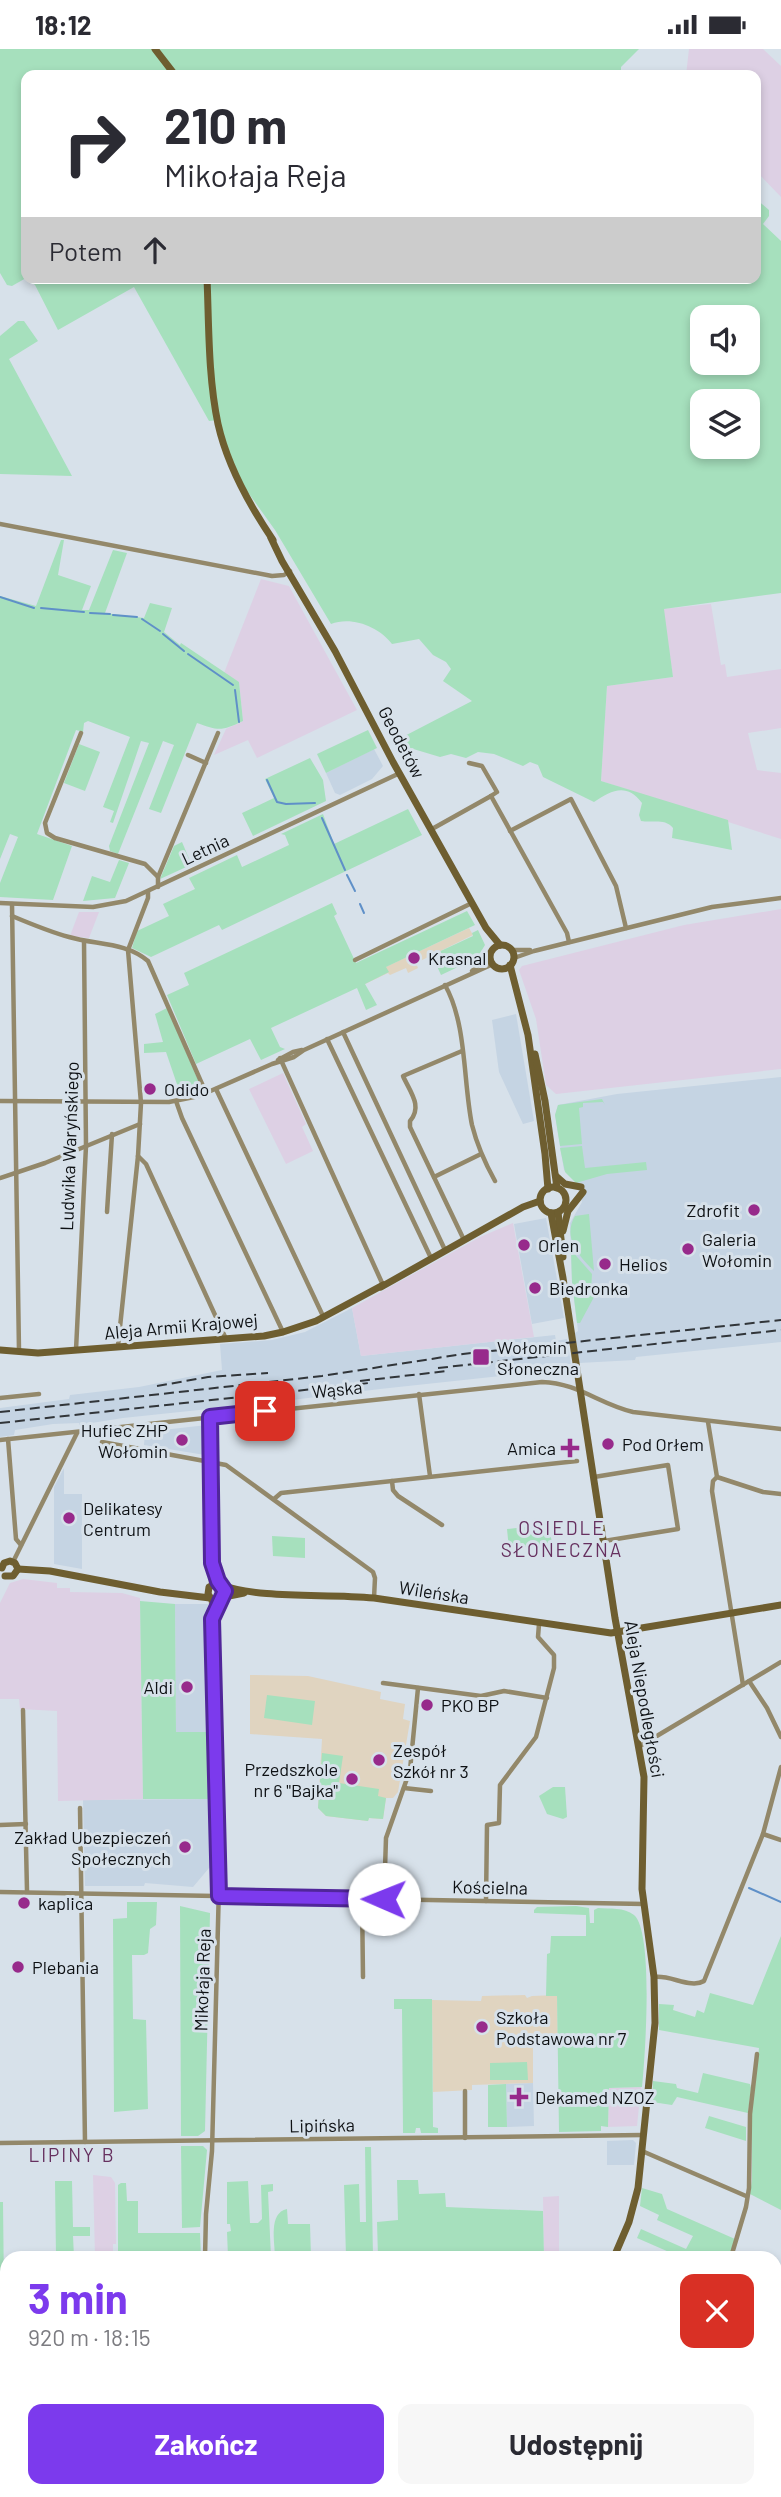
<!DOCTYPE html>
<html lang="pl">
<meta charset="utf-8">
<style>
:root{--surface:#fff;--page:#f7f7f7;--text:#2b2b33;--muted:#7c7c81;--accent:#7c3aed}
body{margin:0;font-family:Barlow,sans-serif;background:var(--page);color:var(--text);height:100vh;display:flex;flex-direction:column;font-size:26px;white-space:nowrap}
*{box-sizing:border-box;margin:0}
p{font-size:23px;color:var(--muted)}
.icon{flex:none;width:38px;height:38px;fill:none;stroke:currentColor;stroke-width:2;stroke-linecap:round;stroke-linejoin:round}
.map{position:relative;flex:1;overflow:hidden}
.side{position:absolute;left:0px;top:2202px;width:782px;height:247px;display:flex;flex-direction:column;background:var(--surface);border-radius:21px 21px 0 0;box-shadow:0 4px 10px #0003}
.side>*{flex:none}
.top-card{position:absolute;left:21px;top:21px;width:740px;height:214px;border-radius:14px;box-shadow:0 4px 10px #0003;background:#fff;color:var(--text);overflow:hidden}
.tools{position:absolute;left:690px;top:256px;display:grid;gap:14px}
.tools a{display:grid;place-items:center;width:70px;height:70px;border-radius:14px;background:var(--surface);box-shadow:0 4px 10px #0003;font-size:35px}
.pin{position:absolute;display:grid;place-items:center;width:60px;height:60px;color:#fff;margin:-30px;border-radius:14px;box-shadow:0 4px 10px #0006}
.me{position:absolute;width:77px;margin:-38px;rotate:271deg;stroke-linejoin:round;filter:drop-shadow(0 0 5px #0008)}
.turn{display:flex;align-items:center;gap:24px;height:147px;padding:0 28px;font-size:32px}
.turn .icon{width:91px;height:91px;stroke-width:2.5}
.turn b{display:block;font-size:49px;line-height:60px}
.then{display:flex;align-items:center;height:66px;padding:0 28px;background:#0003;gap:14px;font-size:26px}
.round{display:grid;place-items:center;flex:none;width:74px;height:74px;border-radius:14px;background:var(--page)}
.overview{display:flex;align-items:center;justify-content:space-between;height:119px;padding:0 28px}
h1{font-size:42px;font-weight:700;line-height:52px;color:var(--accent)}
.primary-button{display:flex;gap:14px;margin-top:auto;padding:14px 28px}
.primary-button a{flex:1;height:80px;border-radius:14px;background:var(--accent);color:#fff;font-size:28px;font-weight:700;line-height:80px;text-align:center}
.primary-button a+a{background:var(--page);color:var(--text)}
.status{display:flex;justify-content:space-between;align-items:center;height:49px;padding:0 35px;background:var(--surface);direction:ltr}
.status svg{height:19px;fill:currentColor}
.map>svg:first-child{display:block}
</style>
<div class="status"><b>18:12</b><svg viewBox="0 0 49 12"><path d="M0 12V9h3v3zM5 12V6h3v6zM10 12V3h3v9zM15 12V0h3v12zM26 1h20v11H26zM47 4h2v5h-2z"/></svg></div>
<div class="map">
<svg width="781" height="2448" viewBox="0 0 781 2448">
<rect width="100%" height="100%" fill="#d7e1ea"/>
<g fill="#c5d4e3">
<polygon points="374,700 383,717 372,730 340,746 335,744 326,724"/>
<polygon points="516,965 534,1072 523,1075 499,1023 492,971"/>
<polygon points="781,1028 781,1293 636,1308 635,1311 579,1314 575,1284 578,1282 572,1233 570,1174 582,1153 576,1132 564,1121 555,1066 558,1056 617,1045"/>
<polygon points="546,1169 564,1269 532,1275 514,1175"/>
<polygon points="352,1259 361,1307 555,1286 556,1292 567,1290 571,1315 568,1315 569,1319 549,1324 548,1322 380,1340 284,1352 284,1355 275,1356 274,1353 123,1369 79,1376 79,1374 53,1375 15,1381 14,1386 0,1388 0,1359 69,1350 70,1346 139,1338 222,1321 220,1295 272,1291 305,1283"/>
<polygon points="207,1376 205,1406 144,1396 145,1383"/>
<polygon points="64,1419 64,1445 82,1445 82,1520 54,1515 54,1438"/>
<polygon points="175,1555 208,1555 212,1683 176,1684"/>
<polygon points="213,1750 213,1819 209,1819 193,1838 145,1834 144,1837 85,1837 83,1751"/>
<polygon points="533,2034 534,2077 507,2078 506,2035"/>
<polygon points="633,2091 636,2094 634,2116 607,2116 607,2092"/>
</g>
<g fill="#ddd0e4">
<polygon points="689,0 763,0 781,17 781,148 756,122 756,26 686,26"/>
<polygon points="261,530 289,537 357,661 257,709 248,691 214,706 226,680 243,672 239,633 224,624"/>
<polygon points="711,555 721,616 725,615 727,628 781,620 781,679 748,684 757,721 781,724 781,790 601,732 607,637 673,628 663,560"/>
<polygon points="781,860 781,1020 556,1045 546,1036 536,970 519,921 522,917 684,876"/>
<polygon points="79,863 99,863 89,889 70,887"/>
<polygon points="283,1024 306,1075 302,1078 313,1102 286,1115 249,1040"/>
<polygon points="513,1174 534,1288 361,1307 352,1259 480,1188"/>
<polygon points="23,1530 57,1534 57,1539 70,1539 70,1543 122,1544 140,1549 143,1750 58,1752 57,1662 20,1660 19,1650 0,1650 0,1554 10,1534"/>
<polygon points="641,2038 637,2077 608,2078 609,2039"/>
<polygon points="93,2126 111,2128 115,2134 116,2195 113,2195 113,2208 95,2208"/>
<polygon points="559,2147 559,2208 544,2208 543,2148"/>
</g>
<g fill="#e0d4c0">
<polygon points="469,879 473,886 416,914 418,919 408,924 406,919 390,926 388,924 365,935 362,929"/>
<polygon points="250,1626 308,1627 381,1643 380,1650 405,1655 403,1670 410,1672 398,1743 393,1749 386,1749 383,1770 369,1769 368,1772 326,1767 318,1759 322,1690 250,1685"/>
<polygon points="525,1946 527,1949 532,1947 557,1946 558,1996 533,1996 533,2034 472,2036 472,2041 433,2043 432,1951 481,1952 482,1947"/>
</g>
<g fill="#a6e0bd" fill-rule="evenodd">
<polygon points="0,0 639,0 621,18 621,26 26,26 26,229 12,237 7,236 0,224"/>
<path d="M756,150L769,161V167L763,175L781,192V544L664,560L673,628L607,637L601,732L728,771L732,801L672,789L673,779C665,769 653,774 641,772L639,766L642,754C626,733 611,742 594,753L543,728L538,716L530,713L523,717L494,705L478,703L466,709L451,705L440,708L410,699L406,716L393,693L472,652L443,632L451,620L446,613L433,606L419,590L392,595C379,578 352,567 331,575L275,481L237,428L218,371L209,372L134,238L58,281L35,236L28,229H756ZM702,268H747V313H702ZM702,352H747V397H702Z"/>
<polygon points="18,272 24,272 38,292 9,310 72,427 0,425 0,287"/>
<path d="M61,491H64L58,526L91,537L82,561H89L113,501L127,504L105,564L144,569L150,554L172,559L164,583L180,596L181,594L239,633L243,672C222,682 219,682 197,674L161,764L149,760L174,696L163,692L118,805L110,802L109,797L149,694L141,692L113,774L110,773L114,762L103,758L130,688L88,672L84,674L83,683L76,681L37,785L72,797L53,851L0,848V834L18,788L10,785L0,810V547L36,557Z"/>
<polygon points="368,681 377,699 326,724 317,705"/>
<polygon points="79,695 100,703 85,742 64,734"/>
<polygon points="310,709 323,731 326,752 253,787 242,764 274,749 265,730"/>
<polygon points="408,760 422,786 222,881 219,876 151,908 132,899 137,882 169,867 163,855 195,840 189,829 237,806 242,818 289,796 285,786 281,785 323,765 334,795"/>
<polygon points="182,793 190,812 195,814 160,830 174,797"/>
<polygon points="119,811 129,814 115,849 83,852 92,827 110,833"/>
<polygon points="332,854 337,865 334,867 356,914 467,862 475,876 386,918 389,923 365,935 377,956 366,961 357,939 271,979 280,998 285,1000 261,1011 250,990 196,1015 167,946 189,936 184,924"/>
<polygon points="478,881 485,896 477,909 441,926 432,906 473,887 472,884"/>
<polygon points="167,959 201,1038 180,1044 166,1003 144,1004 144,995 163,993 155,965"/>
<polygon points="602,1050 605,1056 603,1053 583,1054 583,1058 579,1059 582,1095 560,1097 555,1066 558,1056"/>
<polygon points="582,1097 585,1119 646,1113 647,1121 607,1125 576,1134 565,1123 560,1099"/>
<path d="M589,1165L594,1222C579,1207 562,1189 575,1167Z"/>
<polygon points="571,1201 592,1225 591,1243 594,1248 580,1274 577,1274 572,1233"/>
<polygon points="549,1475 552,1495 509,1500 507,1480"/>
<polygon points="272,1487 305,1489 305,1509 273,1507"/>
<polygon points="140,1552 175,1555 176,1683 212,1683 213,1750 143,1750"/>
<polygon points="267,1646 315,1652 312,1676 264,1669"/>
<polygon points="322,1704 343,1707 339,1734 379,1740 378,1747 386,1749 383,1770 369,1769 368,1772 326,1767 318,1759"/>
<polygon points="553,1738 565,1738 567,1768 563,1770 547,1765 539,1747"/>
<polygon points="127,1853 157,1853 156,1876 150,1880 148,1904 144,1906 132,1906 133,1970 146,1971 148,2060 114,2063 113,1870 127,1869"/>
<polygon points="180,1857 210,1864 205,2082 198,2087 181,2087"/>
<path d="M576,1857L589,1859L590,1874H594V1861L598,1859C610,1860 624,1858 634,1866C654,1883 645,2009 642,2038L609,2039L608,2078L601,2077V2082L559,2083L557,1947H546L547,1905L550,1904L551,1887H586V1866L534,1864V1861L537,1858Z"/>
<polygon points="781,1887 781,2161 750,2145 752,2131 752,2063 759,1999 659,1981 659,1955 674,1956 673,1961 695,1968 697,1961 704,1964 710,1944 753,1956"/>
<polygon points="394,1950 432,1950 433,2078 438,2079 438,2084 421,2084 420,2079 416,2079 415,2084 403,2084 402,1960 394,1960"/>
<polygon points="527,2013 528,2031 490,2031 490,2014"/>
<polygon points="703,2024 750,2035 751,2039 748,2064 677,2048 672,2056 652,2053 653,2032 676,2035 677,2039 698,2044"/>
<polygon points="506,2035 507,2078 488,2078 488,2036"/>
<polygon points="709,2067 746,2078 746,2092 705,2079"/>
<polygon points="181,2097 203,2097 207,2101 200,2178 182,2179"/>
<polygon points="365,2098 371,2098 373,2208 346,2208 344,2136 359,2135 360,2173 366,2173"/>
<polygon points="397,2131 418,2131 419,2145 445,2144 446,2158 543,2162 544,2208 378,2208 377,2173 398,2171"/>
<polygon points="55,2132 72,2132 73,2178 90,2178 90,2187 73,2187 74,2208 56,2208"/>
<polygon points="248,2132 250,2174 258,2174 262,2170 261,2136 273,2135 273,2142 268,2143 271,2208 228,2208 227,2183 231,2182 230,2175 227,2175 227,2133"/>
<polygon points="121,2134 126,2134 127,2152 138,2152 138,2184 200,2184 201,2208 118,2208 118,2136"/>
<polygon points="642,2139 662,2145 667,2160 735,2190 729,2208 668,2208 669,2203 637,2189 641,2180 686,2200 693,2187 657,2171 659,2166 640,2157"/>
<polygon points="0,2153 3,2153 4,2242 7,2242 7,2251 4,2251 5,2293 0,2294"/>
<path d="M287,2160L288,2175H310L311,2208H275C275,2193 268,2164 287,2160Z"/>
<polygon points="775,2430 781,2433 781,2448 671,2448 658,2441 775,2441"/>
<polygon points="44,2441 337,2441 337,2448 45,2448"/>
</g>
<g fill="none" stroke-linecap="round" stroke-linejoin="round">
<g stroke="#5f90c8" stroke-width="2">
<polyline points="0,548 34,559"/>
<polyline points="41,559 84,563"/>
<polyline points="90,564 110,565"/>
<polyline points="113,566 137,568"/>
<polyline points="142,570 160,582"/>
<polyline points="163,585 184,602"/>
<polyline points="188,605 233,636"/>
<polyline points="235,641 239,673"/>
<polyline points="267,731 277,753 286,755 315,754"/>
<polyline points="322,769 345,821"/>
<polyline points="347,826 355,842"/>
<polyline points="360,855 364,864"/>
<polyline points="749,1839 781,1853"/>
<polyline points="775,2301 781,2289"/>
<polyline points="707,2448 709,2441"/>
</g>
<g stroke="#93886a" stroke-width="4.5">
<polyline points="0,475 272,527 284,526 290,522"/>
<polyline points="81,684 45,774 47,784 55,789 145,815 158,828"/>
<polyline points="188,706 206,714"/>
<polyline points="469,714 482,717 497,743 491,747"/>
<polyline points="491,747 567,884 569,893"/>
<polyline points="432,780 491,747"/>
<polyline points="510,782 571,750 616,837 626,879"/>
<polyline points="158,838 158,828 218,684"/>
<polyline points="0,854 93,858 126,852 400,724"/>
<polyline points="12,855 19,1302"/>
<path d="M12,867C31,875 50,883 69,888C96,896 126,893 148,912L206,1044"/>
<polyline points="511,901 530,901"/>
<polyline points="514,909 534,902 712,858 781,849"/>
<polyline points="355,911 472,854"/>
<polyline points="472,922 490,907"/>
<path d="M445,936C467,975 463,1032 472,1076C477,1096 485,1114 495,1132"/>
<polyline points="343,983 445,1201"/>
<polyline points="327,990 431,1209"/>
<path d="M462,1002L403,1027C410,1043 423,1057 410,1072V1078L464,1191"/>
<polyline points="280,1009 383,1236"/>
<polyline points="278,1011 293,1003 302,1001"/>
<polyline points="216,1040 323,1267"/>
<polyline points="0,1052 169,1053 199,1047 272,1015 294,1008 304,1001 493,915"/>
<polyline points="176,1052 182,1069 283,1283"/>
<polyline points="138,1107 146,1115 226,1290"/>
<polyline points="434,1128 481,1105"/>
<polyline points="0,1129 45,1114 140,1075"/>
<polyline points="107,1163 112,1085"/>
<polyline points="118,1297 138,1107 141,1054 128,901 148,849 148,843"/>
<polyline points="76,1301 86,1097 84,892"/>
<polyline points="419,1345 430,1427"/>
<polyline points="0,1349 39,1345"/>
<polyline points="210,1368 211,1536"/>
<polyline points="708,1373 717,1428 713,1432 712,1442 743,1636"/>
<polyline points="8,1390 16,1490 21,1496"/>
<path d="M0,1391L542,1333C578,1334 599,1355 633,1363L781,1380"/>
<polyline points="102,1393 226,1416 373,1523 375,1529 374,1549"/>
<polyline points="594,1428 668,1416 678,1480 604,1492"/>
<polyline points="717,1428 763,1443 781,1445"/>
<polyline points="392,1432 393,1441 398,1447 442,1476"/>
<polyline points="274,1450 281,1444 577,1412"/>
<polyline points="13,1513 77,1384"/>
<polyline points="213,1518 219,1535"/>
<polyline points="213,1569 220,1551"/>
<polyline points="749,1632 767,1659 781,1688"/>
<polyline points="383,1634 481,1647 504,1642 547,1649"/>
<polyline points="23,1661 27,1842"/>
<polyline points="640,1697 781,1613"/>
<polyline points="404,1739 431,1742"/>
<polyline points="80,1759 85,2093"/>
<polyline points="0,1776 26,1775"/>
<polyline points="763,1785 781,1791"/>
<polyline points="0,1843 644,1855"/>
<polyline points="362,1849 363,1928"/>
<polyline points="384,1850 386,1789 410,1721 418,1639"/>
<polyline points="486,1852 487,1776 499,1774 500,1736 536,1688 554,1619 554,1606 538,1588 539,1575"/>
<path d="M655,1928C671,1926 691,1940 704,1932L763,1785L781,1718"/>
<polyline points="465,2089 465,2042"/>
<polyline points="0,2094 643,2086"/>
<polyline points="642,2102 746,2147"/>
<polyline points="205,2208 206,2165 212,2102 219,1837 211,1551"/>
<polyline points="731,2208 746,2158 749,2139 750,2065 757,2005"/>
<polyline points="775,2276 781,2279"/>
<polyline points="630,2448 634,2441"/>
</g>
<g stroke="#6e5e30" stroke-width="7">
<polyline points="155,0 175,26"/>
<path d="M207,229C209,277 208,327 218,375C227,415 250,457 273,491"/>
<polyline points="271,489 282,512 335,602 393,713 486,879 500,896"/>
<circle cx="502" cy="908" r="12"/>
<polyline points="510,916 528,986 545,1105 548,1140"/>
<polyline points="535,1005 545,1052 557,1139"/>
<polyline points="556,1127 565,1135 581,1138"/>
<circle cx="553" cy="1151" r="13"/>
<polyline points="558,1163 563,1208"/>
<polyline points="551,1164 563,1229 615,1569 644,1728 642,1840 654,1928 655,1974 638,2139 629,2173 614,2208"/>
<polyline points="563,1182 568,1162 583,1143"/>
<polyline points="381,1238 523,1158 540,1152"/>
<polyline points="0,1301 38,1304 264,1287 283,1283 316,1272 383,1236"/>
<polyline points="2,1519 4,1514 10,1512 15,1514 18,1520"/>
<polyline points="18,1520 50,1522 160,1543 210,1549"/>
<polyline points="5,1527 13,1527 18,1520"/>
<path d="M224,1548L218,1552L212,1551L208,1545L209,1538L217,1535C265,1551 322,1544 374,1549L611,1584L781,1556"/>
<polyline points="224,1548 244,1544"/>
<polyline points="0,2302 7,2302"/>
<polyline points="439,2448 444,2441"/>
</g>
<g stroke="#313539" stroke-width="2" stroke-dasharray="10 5" stroke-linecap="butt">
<polyline points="438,1319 781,1281"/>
<polyline points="360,1332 447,1322"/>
<polyline points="157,1337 208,1328 268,1324"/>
<polyline points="0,1363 322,1327 463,1305 781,1271"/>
<polyline points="0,1374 369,1334"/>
</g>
</g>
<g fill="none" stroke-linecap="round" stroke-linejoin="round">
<g stroke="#51269a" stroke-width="18">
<polyline id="route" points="265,1362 210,1368 212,1514 218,1532 225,1542 212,1570 219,1847 384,1850"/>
</g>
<use href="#route" stroke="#7c3aed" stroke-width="12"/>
</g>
<g fill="#972a8b" stroke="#d7e1ea" stroke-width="2.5">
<circle cx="414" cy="909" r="7"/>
<circle cx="150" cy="1040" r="7"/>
<circle cx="754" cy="1161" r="7"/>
<circle cx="524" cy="1196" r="7"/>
<circle cx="688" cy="1200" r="7"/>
<circle cx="605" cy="1215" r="7"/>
<circle cx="535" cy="1239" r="7"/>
<rect x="472" y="1299" width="18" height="18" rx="3.5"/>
<circle cx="182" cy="1391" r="7"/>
<circle cx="608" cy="1395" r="7"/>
<path d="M566.5 1388.5h7v7h7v7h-7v7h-7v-7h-7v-7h7z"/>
<circle cx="69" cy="1469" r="7"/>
<circle cx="187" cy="1638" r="7"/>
<circle cx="427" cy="1656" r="7"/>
<circle cx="379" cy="1711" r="7"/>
<circle cx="352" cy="1730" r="7"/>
<circle cx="185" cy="1798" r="7"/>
<circle cx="24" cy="1854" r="7"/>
<circle cx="18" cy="1918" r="7"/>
<circle cx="482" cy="1978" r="7"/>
<path d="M515.5 2037.5h7v7h7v7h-7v7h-7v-7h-7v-7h7z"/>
</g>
<g text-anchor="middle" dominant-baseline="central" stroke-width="6" stroke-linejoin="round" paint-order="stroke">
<g font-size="18" fill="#0e1114" stroke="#d7e1ea">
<text transform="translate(402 693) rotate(62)">Geodetów</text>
<text transform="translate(205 800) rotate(-25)">Letnia</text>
<text transform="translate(69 1097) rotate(-88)">Ludwika Waryńskiego</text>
<text transform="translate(181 1277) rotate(-5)">Aleja Armii Krajowej</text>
<text transform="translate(337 1340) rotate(-6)">Wąska</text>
<text transform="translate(434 1543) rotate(9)">Wileńska</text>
<text transform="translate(645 1650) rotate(80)">Aleja Niepodległości</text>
<text transform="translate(490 1838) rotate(1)">Kościelna</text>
<text transform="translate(202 1931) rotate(-88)">Mikołaja Reja</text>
<text transform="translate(322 2076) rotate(-1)">Lipińska</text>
</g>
<g font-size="18" fill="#0e1114" stroke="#d7e1ea" text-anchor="start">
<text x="428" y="909">Krasnal</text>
<text x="164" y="1040">Odido</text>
<text x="740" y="1161" text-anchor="end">Zdrofit</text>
<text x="702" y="1190">Galeria<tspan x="702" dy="21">Wołomin</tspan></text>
<text x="538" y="1196">Orlen</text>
<text x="619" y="1215">Helios</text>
<text x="549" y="1239">Biedronka</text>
<text x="497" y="1298">Wołomin<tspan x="497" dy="21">Słoneczna</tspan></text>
<text x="168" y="1381" text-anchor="end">Hufiec ZHP<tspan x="168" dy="21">Wołomin</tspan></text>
<text x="622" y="1395">Pod Orłem</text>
<text x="556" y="1399" text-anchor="end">Amica</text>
<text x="83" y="1459">Delikatesy<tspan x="83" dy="21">Centrum</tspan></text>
<text x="173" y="1638" text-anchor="end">Aldi</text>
<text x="441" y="1656">PKO BP</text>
<text x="393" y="1701">Zespół<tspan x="393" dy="21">Szkół nr 3</tspan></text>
<text x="338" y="1720" text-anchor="end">Przedszkole<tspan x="338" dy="21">nr 6 "Bajka"</tspan></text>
<text x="171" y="1788" text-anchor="end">Zakład Ubezpieczeń<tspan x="171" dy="21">Społecznych</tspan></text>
<text x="38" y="1854">kaplica</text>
<text x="32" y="1918">Plebania</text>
<text x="496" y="1968">Szkoła<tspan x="496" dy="21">Podstawowa nr 7</tspan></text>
<text x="535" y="2048">Dekamed NZOZ</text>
</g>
<g font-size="19" letter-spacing="2" fill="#66305f" stroke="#d7e1ea">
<text x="562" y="1478">OSIEDLE<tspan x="562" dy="22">SŁONECZNA</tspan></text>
<text x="72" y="2105">LIPINY B</text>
</g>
</g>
</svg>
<div class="tools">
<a><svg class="icon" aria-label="sound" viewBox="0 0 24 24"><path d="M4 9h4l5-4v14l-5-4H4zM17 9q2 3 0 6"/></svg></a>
<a><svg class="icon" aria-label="layers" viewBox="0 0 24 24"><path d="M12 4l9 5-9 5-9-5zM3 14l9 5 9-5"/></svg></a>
</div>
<div class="pin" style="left:265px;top:1362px;background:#d93025"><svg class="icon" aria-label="arrive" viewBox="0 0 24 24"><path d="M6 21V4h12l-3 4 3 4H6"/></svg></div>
<svg class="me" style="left:384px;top:1850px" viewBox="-20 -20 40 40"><circle r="19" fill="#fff"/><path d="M0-13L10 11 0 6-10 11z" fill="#7c3aed"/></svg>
<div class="top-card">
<div class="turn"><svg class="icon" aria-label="right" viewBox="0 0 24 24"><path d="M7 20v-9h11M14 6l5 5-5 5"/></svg><div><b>210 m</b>Mikołaja Reja</div></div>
<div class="then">Potem<svg class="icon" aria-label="ahead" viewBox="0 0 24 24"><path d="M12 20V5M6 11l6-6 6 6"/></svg></div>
</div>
<section class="side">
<div class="overview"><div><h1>3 min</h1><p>920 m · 18:15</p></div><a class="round" style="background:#d93025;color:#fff"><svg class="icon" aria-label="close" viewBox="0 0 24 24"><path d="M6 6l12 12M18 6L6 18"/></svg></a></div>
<div class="primary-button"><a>Zakończ</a><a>Udostępnij</a></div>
</section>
</div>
